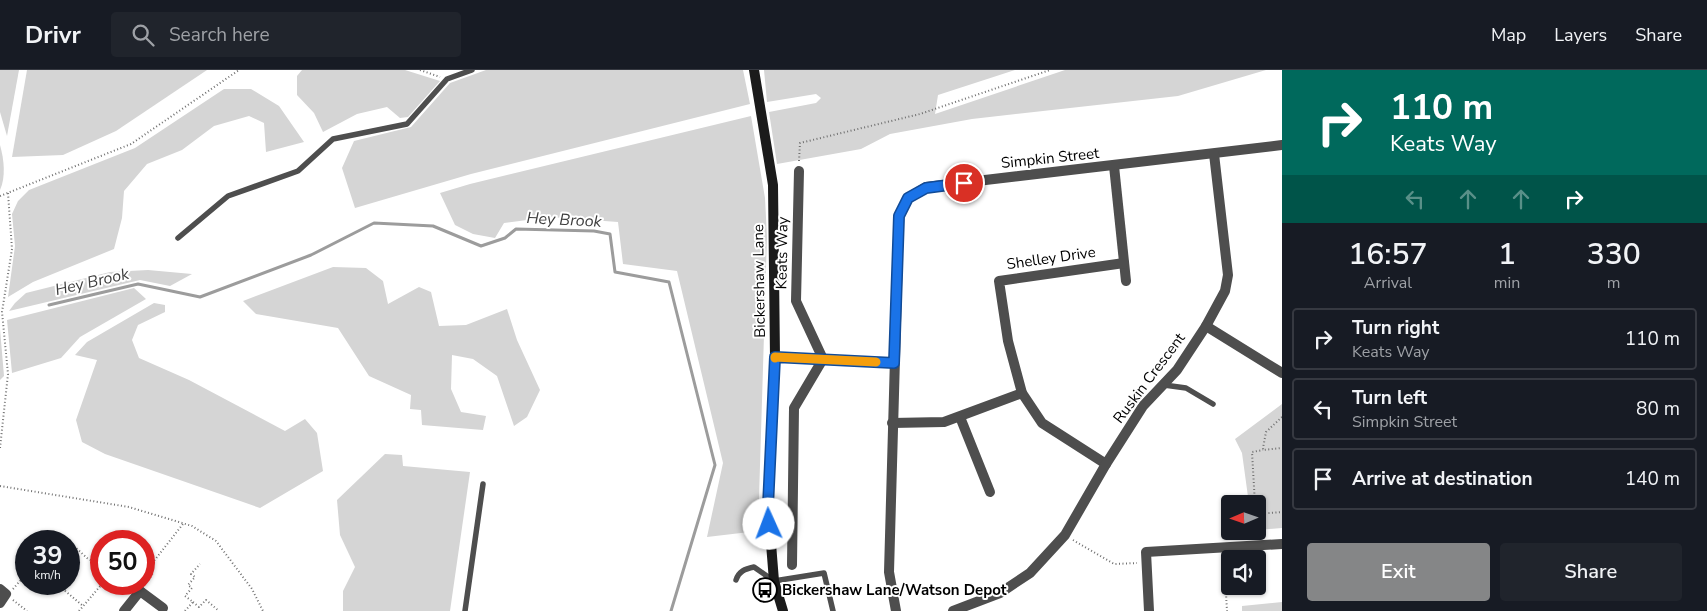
<!DOCTYPE html>
<style>
:root{--surface:#171b24;--page:#20242c;--text:#f1f3f6;--muted:#9ea1a6;--line:#363941;--accent:#858687}
body{margin:0;font-family:"Nunito Sans",sans-serif;background:var(--page);color:var(--text);height:100vh;display:flex;flex-direction:column;font-size:19px;white-space:nowrap}
*{box-sizing:border-box;margin:0}
p{font-size:16px;color:var(--muted)}
.icon{flex:none;width:28px;height:28px;fill:none;stroke:currentColor;stroke-width:2;stroke-linecap:round;stroke-linejoin:round}
.map{position:relative;flex:1;overflow:hidden}
.drawer{display:flex;flex-direction:column;background:var(--surface);width:425px}
.drawer>*{flex:none}
.guide{background:#00695c;color:#fff;overflow:hidden}
.needle{width:32px;rotate:268deg}
.fabs{position:absolute;left:1221px;top:425px;display:grid;gap:10px}
.fabs a{display:grid;place-items:center;width:45px;height:45px;border-radius:5px;background:var(--surface);box-shadow:0 1px 4px #0004;font-size:25px}
.speed{position:absolute;left:15px;top:460px;display:flex;gap:10px;font-size:25px;font-weight:700;text-align:center}
.speed>*{display:grid;place-content:center;width:65px;height:65px;border-radius:50%;background:var(--surface);box-shadow:0 1px 4px #0004;line-height:1}
.speed small{font-size:12px;font-weight:400}
.speed .limit{border:8px solid #d22;background:#fff;color:#111}
.pin{position:absolute;display:grid;place-items:center;width:42px;height:42px;color:#fff;margin:-21px;border:2px solid #fff;border-radius:50%;box-shadow:0 1px 5px #0007}
.me{position:absolute;width:55px;margin:-28px;rotate:358deg;stroke-linejoin:round;filter:drop-shadow(0 0 4px #0008)}
.turn{display:flex;align-items:center;gap:18px;height:105px;padding:0 25px;font-size:22px}
.turn .icon{width:65px;height:65px;stroke-width:2.5}
.turn b{display:block;font-size:35px;line-height:42px}
.lanes{display:flex;align-items:center;height:48px;padding:0 25px;background:#0003;justify-content:center;gap:25px;direction:ltr}
.lanes .off{opacity:.35}
.eta{display:flex;justify-content:space-evenly;align-items:center;height:85px;text-align:center}
.eta b{font-size:30px;font-weight:600;line-height:35px}
.primary-button{display:flex;gap:10px;margin-top:auto;padding:10px 25px}
.primary-button a{flex:1;height:58px;border-radius:5px;background:var(--accent);color:#fff;font-size:20px;font-weight:600;line-height:58px;text-align:center}
.primary-button a+a{background:var(--page);color:var(--text)}
ul{padding:0;list-style:none}
li{display:flex;align-items:center;gap:15px;height:62px;margin:0 10px 8px;padding:0 15px;border:2px solid var(--line);border-radius:5px}
li div{flex:1}
li b{display:block;font-size:19px}
li em{font-style:normal}
header{display:flex;align-items:center;gap:30px;box-sizing:border-box;height:70px;padding:0 25px;background:var(--surface);border-bottom:1px solid var(--line)}
header strong{font-size:24px}
nav{display:flex;gap:28px;margin-inline-start:auto;font-size:18px}
.search{width:350px;height:45px;background:var(--page);display:flex;align-items:center;gap:12px;box-sizing:border-box;padding:0 18px;border-radius:5px;color:var(--muted);font-size:19px}
main{display:flex;flex:1;min-height:0}
.map>svg:first-child{display:block}
</style>
<header>
<strong>Drivr</strong>
<div class="search"><svg class="icon" aria-label="search" viewBox="0 0 24 24"><circle cx="10" cy="10" r="6"/><path d="M15 15l6 6"/></svg>Search here</div>
<nav><a>Map</a><a>Layers</a><a>Share</a></nav>
</header>
<main>
<div class="map">
<svg width="1282" height="541" viewBox="0 0 1282 541">
<rect width="100%" height="100%" fill="#fff"/>
<g fill="#d5d5d5">
<polygon points="0,0 19,0 7,66 0,42"/>
<polygon points="27,0 207,0 116,61 63,85 12,87"/>
<polygon points="302,0 405,0 440,11 408,47 400,48 387,37 357,44 323,62 314,43 297,25 297,6"/>
<polygon points="486,0 743,0 750,34 471,104 355,138 342,98 354,71 411,57 450,13"/>
<polygon points="764,0 1015,0 938,25 935,44 1065,0 1266,0 1178,26 972,49 890,64 861,79 777,94 769,42 816,33 821,28 816,24 767,32"/>
<polygon points="224,19 251,19 279,36 304,72 266,82 264,53 249,46 214,56 182,80 147,94 124,121 122,148 114,179 33,212 8,227 15,176 12,144 18,131 29,120 135,78"/>
<polygon points="751,46 765,128 767,167 758,461 707,467 723,393 677,201 623,194 618,152 550,147 504,153 495,168 473,164 455,155 440,123 470,114"/>
<path d="M0,75C4,89 6,107 0,120Z"/>
<polygon points="333,197 366,198 383,211 388,234 419,217 431,222 439,256 466,255 507,239 517,270 540,320 527,347 514,356 497,306 473,289 452,285 451,319 461,342 486,346 483,360 422,355 421,340 410,339 411,325 369,306 338,258 256,244 243,231"/>
<polygon points="148,200 192,204 170,216 140,210 9,241 15,233 26,223 110,202"/>
<polygon points="134,218 146,229 80,267 61,288 12,303 7,250"/>
<polygon points="154,233 165,235 165,242 138,255 132,270 139,288 189,310 285,361 305,349 317,363 323,401 260,438 105,384 82,372 76,350 97,290 75,285 87,272"/>
<polygon points="0,259 4,306 0,310"/>
<polygon points="1282,334 1282,458 1258,460 1258,434 1249,434 1242,383 1235,369"/>
<polygon points="385,384 402,385 403,396 470,402 450,541 343,541 343,521 355,497 340,465 337,430"/>
<polygon points="1282,532 1282,541 1242,541 1242,536"/>
</g>
<g fill="none" stroke-linecap="round" stroke-linejoin="round">
<polyline stroke="#9c9c9c" stroke-width="3" points="49,235 138,214 200,227 311,185 374,153 433,156 481,176 505,168 516,159 594,161 610,164 615,202 669,212 715,395 671,541"/>
<g stroke="#707070" stroke-width="2" stroke-dasharray="1 2.5" stroke-linecap="butt">
<polyline points="420,0 440,7"/>
<polyline points="799,91 800,73 920,44 1050,0"/>
<polyline points="0,126 131,74 239,0"/>
<polyline points="1282,347 1266,362 1263,378 1263,380 1282,378"/>
<polyline points="0,378 8,304 2,242 12,179 8,123"/>
<polyline points="0,416 129,437 192,456 216,471 252,519 263,541"/>
<polyline points="1255,434 1252,382 1263,380"/>
<polyline points="1258,444 1282,442"/>
<polyline points="1073,470 1114,494 1137,493"/>
<polyline points="74,476 87,488 101,496"/>
<polyline points="1224,488 1227,541"/>
<polyline points="146,513 152,505 154,491 183,454"/>
<polyline points="57,514 83,536"/>
<polyline points="13,519 26,504"/>
<polyline points="13,530 27,541"/>
<polyline points="193,532 199,537 206,530 219,541"/>
<polyline points="79,541 102,514"/>
<polyline points="185,541 193,532 185,526 192,518 188,515 195,507 191,504 200,494"/>
</g>
<g stroke="#4e4e4e" stroke-width="5.5">
<polyline points="178,168 228,126 298,101 333,69 407,54 447,9 472,0"/>
<polyline points="1164,315 1186,318 1213,334"/>
<path d="M736,510C739,501 745,499 754,497L774,511L824,503L833,541"/>
<polyline points="465,541 483,414"/>
</g>
<g stroke="#4e4e4e" stroke-width="10">
<polyline points="1114,96 1126,211"/>
<polyline points="1206,256 1282,303"/>
<polyline points="775,287 894,293"/>
<polyline points="960,347 990,422"/>
<polyline points="892,353 944,352 1022,323"/>
<polyline points="1106,394 1042,353 1022,323 1008,271 999,211 1124,193"/>
<polyline points="792,495 794,338 823,289 796,231 799,101"/>
<polyline points="131,514 140,521"/>
<polyline points="0,519 6,524 0,533"/>
<polyline points="124,541 140,521 163,538"/>
<polyline points="896,541 889,502 899,146 908,128 926,117 1282,75"/>
<polyline points="953,541 1000,523 1030,503 1065,465 1106,394 1143,336 1177,300 1206,256 1225,221 1228,205 1214,84"/>
<polyline points="1149,541 1146,482 1282,474"/>
</g>
<polyline stroke="#1b1b1b" stroke-width="10" points="754,0 773,115 775,287 768,436 774,511 783,541"/>
</g>
<g fill="none" stroke-linecap="round" stroke-linejoin="round">
<g stroke="#114b97" stroke-width="12">
<polyline id="route" points="769,454 768,436 775,287 894,293 899,146 908,128 926,118 964,113"/>
</g>
<use href="#route" stroke="#1a73e8" stroke-width="9"/>
<polyline stroke="#f59e0b" stroke-width="9" points="775,288 775,287 876,292"/>
</g>
<defs>
<g id="bus-ring" transform="scale(1.25)"><circle r="9.5" fill="#fff" stroke="#000" stroke-width="1.5"/><path d="M-5-6H5V4H4V6H2V4H-2V6H-4V4H-5ZM-3.5-4V0h7V-4ZM-3.5 1.2v1.5H-2V1.2ZM2 1.2v1.5H3.5V1.2Z" fill="#000"/></g>
</defs>
<g fill-rule="evenodd">
<use href="#bus-ring" x="765" y="520"/>
</g>
<g text-anchor="middle" dominant-baseline="central" stroke-width="4" stroke-linejoin="round" paint-order="stroke">
<g font-size="15" fill="#000" stroke="#fff">
<text transform="translate(1050 88) rotate(-6)">Simpkin Street</text>
<text transform="translate(782 183) rotate(-89)">Keats Way</text>
<text transform="translate(1051 188) rotate(-8)">Shelley Drive</text>
<text transform="translate(759 211) rotate(-91)">Bickershaw Lane</text>
<text transform="translate(1149 308) rotate(-53)">Ruskin Crescent</text>
</g>
<g font-size="15" font-weight="bold" fill="#000" stroke="#fff" text-anchor="start">
<text x="782" y="520">Bickershaw Lane/Watson Depot</text>
</g>
<g font-size="16" font-style="italic" fill="#3d3d3d" stroke="#fff">
<text transform="translate(564 150) rotate(3)">Hey Brook</text>
<text transform="translate(92 212) rotate(-13)">Hey Brook</text>
</g>
</g>
</svg>
<div class="fabs">
<a><svg class="needle" viewBox="-14 -14 28 28"><path d="M0-13l5 13h-10z" fill="#e53935"/><path d="M0 13l5-13h-10z" fill="#9ea1a6"/></svg></a>
<a><svg class="icon" aria-label="sound" viewBox="0 0 24 24"><path d="M4 9h4l5-4v14l-5-4H4zM17 9q2 3 0 6"/></svg></a>
</div>
<div class="speed"><div>39<small>km/h</small></div><div class="limit">50</div></div>
<div class="pin" style="left:964px;top:113px;background:#d93025"><svg class="icon" aria-label="arrive" viewBox="0 0 24 24"><path d="M6 21V4h12l-3 4 3 4H6"/></svg></div>
<svg class="me" style="left:769px;top:454px" viewBox="-20 -20 40 40"><circle r="19" fill="#fff"/><path d="M0-13L10 11 0 6-10 11z" fill="#1a73e8"/></svg>
</div>
<section class="drawer">
<div class="guide">
<div class="turn"><svg class="icon" aria-label="right" viewBox="0 0 24 24"><path d="M7 20v-9h11M14 6l5 5-5 5"/></svg><div><b>110 m</b>Keats Way</div></div>
<div class="lanes"><svg class="icon off" aria-label="left" viewBox="0 0 24 24"><path d="M17 20v-9H6M10 6l-5 5 5 5"/></svg><svg class="icon off" aria-label="ahead" viewBox="0 0 24 24"><path d="M12 20V5M6 11l6-6 6 6"/></svg><svg class="icon off" aria-label="ahead" viewBox="0 0 24 24"><path d="M12 20V5M6 11l6-6 6 6"/></svg><svg class="icon" aria-label="right" viewBox="0 0 24 24"><path d="M7 20v-9h11M14 6l5 5-5 5"/></svg></div>
</div>
<div class="eta">
<div><b>16:57</b><p>Arrival</p></div>
<div><b>1</b><p>min</p></div>
<div><b>330</b><p>m</p></div>
</div>
<ul>
<li><svg class="icon" aria-label="right" viewBox="0 0 24 24"><path d="M7 20v-9h11M14 6l5 5-5 5"/></svg><div><b>Turn right</b><p>Keats Way</p></div><em>110 m</em></li>
<li><svg class="icon" aria-label="left" viewBox="0 0 24 24"><path d="M17 20v-9H6M10 6l-5 5 5 5"/></svg><div><b>Turn left</b><p>Simpkin Street</p></div><em>80 m</em></li>
<li><svg class="icon" aria-label="arrive" viewBox="0 0 24 24"><path d="M6 21V4h12l-3 4 3 4H6"/></svg><div><b>Arrive at destination</b></div><em>140 m</em></li>
</ul>
<div class="primary-button"><a>Exit</a><a>Share</a></div>
</section>
</main>
